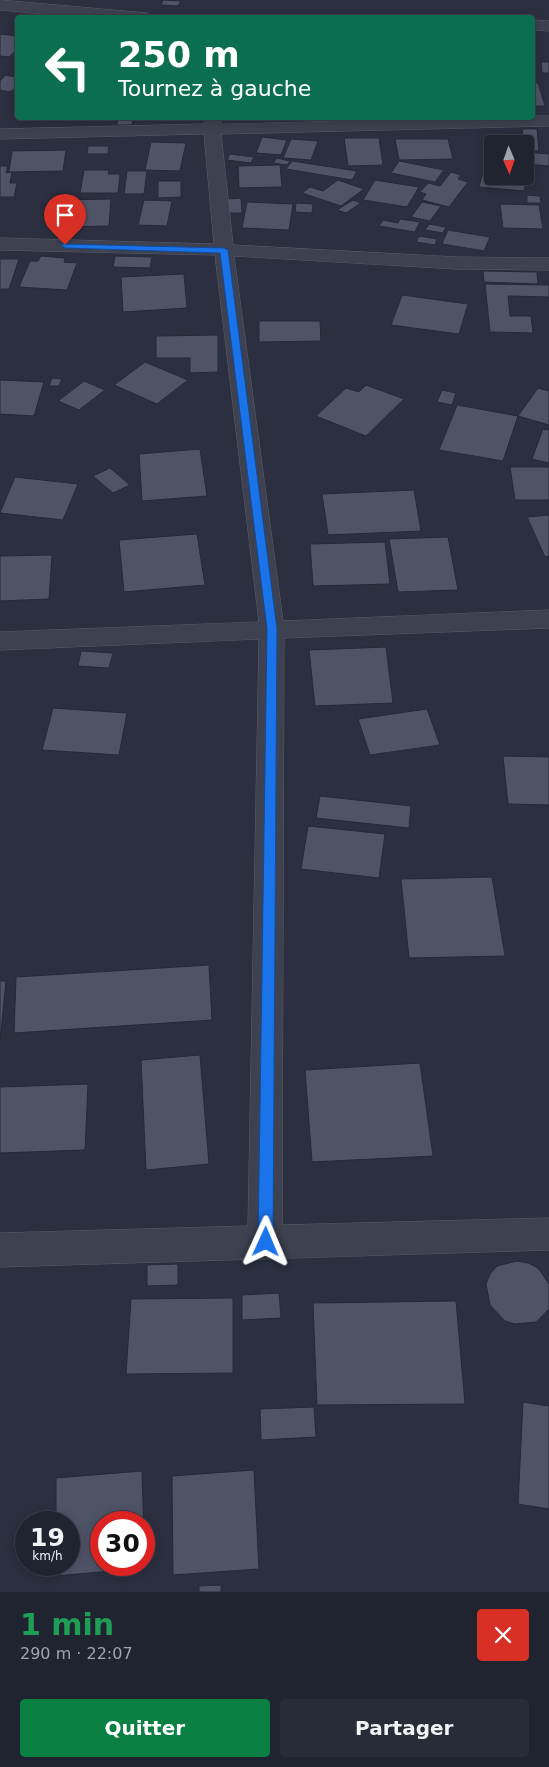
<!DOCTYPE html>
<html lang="fr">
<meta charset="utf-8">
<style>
:root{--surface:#202330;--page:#282b38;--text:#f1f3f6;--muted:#a2a4ab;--line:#3d404c;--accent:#0b8043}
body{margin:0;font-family:"DejaVu Sans",sans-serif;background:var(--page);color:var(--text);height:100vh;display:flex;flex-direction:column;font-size:19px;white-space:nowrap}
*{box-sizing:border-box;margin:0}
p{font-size:16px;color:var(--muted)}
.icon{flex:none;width:28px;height:28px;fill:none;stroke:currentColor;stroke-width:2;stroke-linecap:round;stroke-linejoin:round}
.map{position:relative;height:1592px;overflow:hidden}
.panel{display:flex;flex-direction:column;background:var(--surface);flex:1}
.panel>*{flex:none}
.banner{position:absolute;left:15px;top:15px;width:520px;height:105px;border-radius:5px;box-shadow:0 2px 12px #0003,0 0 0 1px var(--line);background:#0b6e4f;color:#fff;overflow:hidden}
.needle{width:32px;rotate:178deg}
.buttons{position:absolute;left:484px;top:135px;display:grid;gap:10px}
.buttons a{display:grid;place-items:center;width:50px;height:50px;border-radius:5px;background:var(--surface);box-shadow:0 2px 12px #0003,0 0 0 1px var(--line);font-size:25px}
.speed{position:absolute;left:15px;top:1511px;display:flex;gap:10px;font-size:25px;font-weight:700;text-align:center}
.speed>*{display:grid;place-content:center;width:65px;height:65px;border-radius:50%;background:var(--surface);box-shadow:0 2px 12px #0003,0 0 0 1px var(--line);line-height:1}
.speed small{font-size:12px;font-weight:400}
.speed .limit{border:8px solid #d22;background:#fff;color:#111}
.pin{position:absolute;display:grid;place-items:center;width:42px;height:42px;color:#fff;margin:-51px -21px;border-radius:50% 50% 50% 0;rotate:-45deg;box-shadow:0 0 5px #0007}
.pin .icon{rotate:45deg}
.me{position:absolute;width:55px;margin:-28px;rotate:1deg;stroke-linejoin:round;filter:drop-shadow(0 0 4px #0008)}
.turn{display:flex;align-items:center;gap:18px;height:105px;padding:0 20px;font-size:22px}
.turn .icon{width:65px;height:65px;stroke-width:2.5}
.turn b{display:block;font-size:35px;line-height:42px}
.round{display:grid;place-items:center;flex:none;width:52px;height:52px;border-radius:5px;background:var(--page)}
.overview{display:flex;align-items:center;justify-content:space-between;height:85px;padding:0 20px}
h1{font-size:30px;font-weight:800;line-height:38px;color:#1e9e55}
.cta{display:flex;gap:10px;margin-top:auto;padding:10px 20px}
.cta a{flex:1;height:58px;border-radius:5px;background:var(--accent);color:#fff;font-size:20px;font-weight:800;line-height:58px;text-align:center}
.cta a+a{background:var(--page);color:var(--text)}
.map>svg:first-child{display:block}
</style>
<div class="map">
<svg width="549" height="1592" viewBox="0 0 549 1592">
<rect width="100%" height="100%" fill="#2b2f40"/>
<g fill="#4f5366" stroke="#252837" fill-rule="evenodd">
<polygon points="163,0 181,1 178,6 161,5"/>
<polygon points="0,34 18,36 18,49 9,57 0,56"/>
<polygon points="541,62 549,62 549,73 542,73"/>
<polygon points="6,75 18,78 18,86 10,92 0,90 0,81"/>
<polygon points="532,83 538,83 545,106 532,106"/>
<polygon points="118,118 133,118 132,125 117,125"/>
<polygon points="522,129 537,129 539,151 525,151"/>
<polygon points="262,137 287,140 281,155 256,153"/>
<polygon points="344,138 379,138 383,165 348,166"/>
<polygon points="483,138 513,138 515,144 492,144 492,158 487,158"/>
<polygon points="291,139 318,141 311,160 283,158"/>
<polygon points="395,139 448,139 453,159 399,160"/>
<polygon points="151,142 186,143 180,171 145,170"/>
<polygon points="88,146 109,146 108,154 87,154"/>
<polygon points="66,150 63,171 9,172 12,151"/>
<polygon points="525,152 549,154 549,166 525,164"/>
<polygon points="230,154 254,157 251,163 227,160"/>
<polygon points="277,158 290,161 287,165 273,163"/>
<polygon points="292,161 357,171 352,180 286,169"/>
<polygon points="399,161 444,170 435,182 391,173"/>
<polygon points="280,165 282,187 239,188 238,166"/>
<polygon points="0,166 8,166 6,173 12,172 10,183 17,183 14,197 0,197"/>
<polygon points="484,169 492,170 492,176 525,176 525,174 528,174 524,191 479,187"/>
<polygon points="84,170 109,170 108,174 120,174 118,193 80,193"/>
<polygon points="127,171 147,171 144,194 124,194"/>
<polygon points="451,172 461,175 458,179 468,182 449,207 422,200 426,194 420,192 428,183 440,186"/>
<polygon points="338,180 364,189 341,206 302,193 310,187 323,191"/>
<polygon points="375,180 419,187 407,207 363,200"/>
<polygon points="158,181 181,181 181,197 158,198"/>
<polygon points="527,195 540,196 541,203 527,203"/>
<polygon points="241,198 242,213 229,213 228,199"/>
<polygon points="111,199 109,226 55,227 58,200"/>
<polygon points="144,200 172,201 167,226 138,225"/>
<polygon points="353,200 361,203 346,213 337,210"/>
<polygon points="247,202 293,204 289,230 242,228"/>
<polygon points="422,202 441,206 430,221 411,217"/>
<polygon points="296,203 313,204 312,213 295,212"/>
<polygon points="500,204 539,205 543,229 503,228"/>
<polygon points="400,219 420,222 415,232 379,226 383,220 398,223"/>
<polygon points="429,224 446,227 443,233 425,230"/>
<polygon points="448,230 490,237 484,251 442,244"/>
<polygon points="419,236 437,239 435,245 416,242"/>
<polygon points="41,256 65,258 64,262 77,263 67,290 19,287 30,261 38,261"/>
<polygon points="115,256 152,257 150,268 113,267"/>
<polygon points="0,259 19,259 9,289 0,289"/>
<polygon points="483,271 537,272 538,284 484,282"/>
<polygon points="184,274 187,308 123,312 121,277"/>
<polygon points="485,284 549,285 549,297 508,296 510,316 531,316 533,333 490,332"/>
<polygon points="402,295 468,304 459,334 391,325"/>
<polygon points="259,321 320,321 321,341 259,342"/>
<polygon points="218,335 218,372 190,373 190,358 156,358 156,336"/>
<polygon points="145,362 188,380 157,404 114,385"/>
<polygon points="52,378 62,379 59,386 49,386"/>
<polygon points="0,380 44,382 34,416 0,414"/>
<polygon points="84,381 105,390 79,410 58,401"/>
<polygon points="366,385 404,399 366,436 316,416 346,388 359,392"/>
<polygon points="538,388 549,391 549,425 518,416"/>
<polygon points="442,390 456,393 452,405 437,402"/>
<polygon points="457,405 518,416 503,461 439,450"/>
<polygon points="543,429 549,430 549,463 532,459"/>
<polygon points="200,449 207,496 142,501 139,454"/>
<polygon points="510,467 549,467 549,500 515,500"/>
<polygon points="110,468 130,485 113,493 93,476"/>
<polygon points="15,477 78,484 63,520 0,513"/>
<polygon points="414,490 421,531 328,535 322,494"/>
<polygon points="549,515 549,556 545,557 527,517"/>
<polygon points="197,534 205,585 124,592 119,540"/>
<polygon points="448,537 458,590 398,592 389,539"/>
<polygon points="385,542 390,584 313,586 310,544"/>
<polygon points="52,555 49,599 0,601 0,556"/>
<polygon points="386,647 393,703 315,706 309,650"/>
<polygon points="81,651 113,653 109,668 78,666"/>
<polygon points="53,708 127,713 119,755 42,750"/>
<polygon points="427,709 440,745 370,755 358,719"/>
<polygon points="503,756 549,757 549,805 508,804"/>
<polygon points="320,796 411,806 409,828 316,818"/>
<polygon points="308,826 385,834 379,878 301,869"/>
<polygon points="492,877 505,956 409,958 401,879"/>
<polygon points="209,965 212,1020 14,1033 16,977"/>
<polygon points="0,981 6,981 0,1042"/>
<polygon points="200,1055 209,1164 146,1170 141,1060"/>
<polygon points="420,1063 433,1156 312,1162 305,1070"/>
<polygon points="88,1084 85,1150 0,1153 0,1087"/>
<polygon points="517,1261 528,1263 538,1268 549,1284 549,1309 536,1322 515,1324 505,1321 490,1305 486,1284 490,1274 497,1266"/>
<polygon points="178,1264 178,1285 147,1286 147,1265"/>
<polygon points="279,1293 281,1318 242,1320 242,1295"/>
<polygon points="233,1298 233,1373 126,1374 131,1299"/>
<polygon points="456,1301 465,1404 317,1405 313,1303"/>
<polygon points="523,1402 549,1406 549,1509 518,1504"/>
<polygon points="314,1407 316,1437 261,1440 260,1409"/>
<polygon points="254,1470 259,1569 173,1575 172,1476"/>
<path d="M142,1471L145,1568L55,1576L56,1565H69V1522H56V1478ZM101,1522H144V1565H101Z"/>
<polygon points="221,1585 221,1592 199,1592 199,1586"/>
</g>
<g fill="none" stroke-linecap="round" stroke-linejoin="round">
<g stroke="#5c5f6d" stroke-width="1">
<g id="minor">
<polygon points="0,0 147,13 154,18 89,18 0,10"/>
<polygon points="532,20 549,21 549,31 532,30"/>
<polygon points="532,116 549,116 549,126 221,134 233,245 456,257 549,258 549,270 456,269 234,256 283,621 549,610 549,628 284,638 282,1225 549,1218 549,1250 0,1267 0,1233 248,1226 259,639 0,650 0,632 259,622 215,255 0,250 0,238 214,244 204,134 0,139 0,129 204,124 205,118 221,118 221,124"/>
</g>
</g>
<use href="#minor" fill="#3e4150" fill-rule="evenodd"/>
</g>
<polygon fill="#1a73e8" stroke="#114b97" points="62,244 224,248 228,250 277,629 273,1242 271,1247 266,1249 260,1247 258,1242 267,629 220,253 65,248 61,245"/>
</svg>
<div class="buttons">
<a><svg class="needle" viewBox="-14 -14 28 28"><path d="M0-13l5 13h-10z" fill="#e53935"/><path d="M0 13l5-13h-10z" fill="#a2a4ab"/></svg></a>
</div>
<div class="speed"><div>19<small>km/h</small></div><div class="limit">30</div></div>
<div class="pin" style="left:65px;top:245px;background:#d93025"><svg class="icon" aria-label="arrive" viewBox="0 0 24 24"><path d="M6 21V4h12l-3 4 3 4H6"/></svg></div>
<svg class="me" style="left:266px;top:1242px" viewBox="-20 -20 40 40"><path d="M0-17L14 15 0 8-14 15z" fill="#1a73e8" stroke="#fff" stroke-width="4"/></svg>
<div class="banner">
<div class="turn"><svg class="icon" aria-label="left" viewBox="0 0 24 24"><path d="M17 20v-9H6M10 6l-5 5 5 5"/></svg><div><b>250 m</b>Tournez à gauche</div></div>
</div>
</div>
<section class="panel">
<div class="overview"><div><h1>1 min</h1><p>290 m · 22:07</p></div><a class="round" style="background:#d93025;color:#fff"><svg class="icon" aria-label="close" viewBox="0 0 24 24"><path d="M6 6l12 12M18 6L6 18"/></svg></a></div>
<div class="cta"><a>Quitter</a><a>Partager</a></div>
</section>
